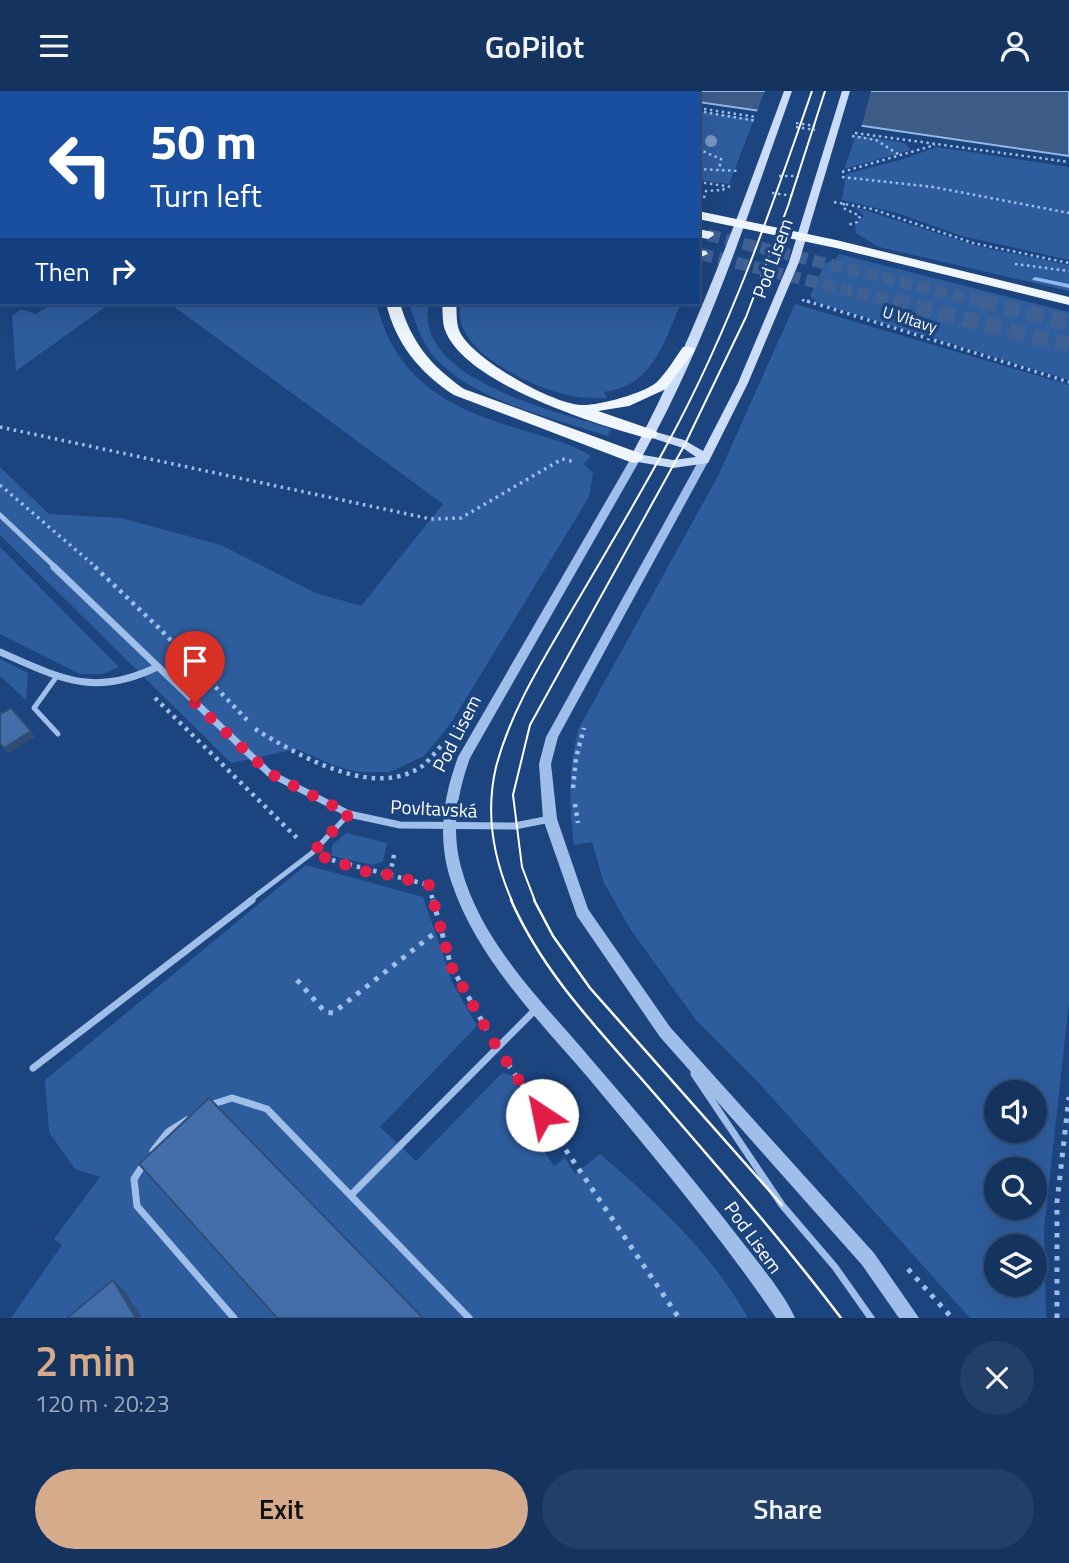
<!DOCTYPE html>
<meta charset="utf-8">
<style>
:root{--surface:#15335f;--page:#223f68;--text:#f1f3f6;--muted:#9daabd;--line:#344e74;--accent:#d6ab8b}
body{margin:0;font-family:"Titillium Web",sans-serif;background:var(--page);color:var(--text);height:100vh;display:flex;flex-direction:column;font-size:26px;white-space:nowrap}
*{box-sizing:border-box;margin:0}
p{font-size:23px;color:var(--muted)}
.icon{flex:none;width:38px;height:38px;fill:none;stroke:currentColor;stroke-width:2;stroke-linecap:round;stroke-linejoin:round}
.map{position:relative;height:1227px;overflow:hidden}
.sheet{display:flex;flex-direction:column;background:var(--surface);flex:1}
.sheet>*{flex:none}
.top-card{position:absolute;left:0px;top:0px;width:700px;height:214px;box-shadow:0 7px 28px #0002,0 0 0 2px var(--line);background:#1a4fa0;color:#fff;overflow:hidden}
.fabs{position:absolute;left:984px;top:989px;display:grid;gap:14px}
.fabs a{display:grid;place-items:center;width:63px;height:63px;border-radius:50%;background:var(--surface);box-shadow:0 7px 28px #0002,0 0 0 2px var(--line);font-size:35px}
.pin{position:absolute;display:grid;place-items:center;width:60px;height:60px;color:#fff;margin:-72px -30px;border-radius:50% 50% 50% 0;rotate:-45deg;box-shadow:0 0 7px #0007}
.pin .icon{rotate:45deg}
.me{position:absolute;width:77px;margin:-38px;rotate:326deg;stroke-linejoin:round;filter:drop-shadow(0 0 5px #0008)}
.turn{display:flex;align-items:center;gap:24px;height:147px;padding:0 35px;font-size:32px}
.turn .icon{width:91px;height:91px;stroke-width:2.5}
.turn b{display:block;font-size:49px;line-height:60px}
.then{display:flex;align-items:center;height:66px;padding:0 35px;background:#0003;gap:14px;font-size:26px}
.round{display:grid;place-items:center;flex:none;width:74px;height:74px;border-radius:37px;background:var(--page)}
.headline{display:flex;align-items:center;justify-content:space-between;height:119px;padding:0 35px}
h1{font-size:42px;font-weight:600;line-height:52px;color:var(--accent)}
.action{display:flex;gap:14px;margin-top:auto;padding:14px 35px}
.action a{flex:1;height:80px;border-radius:42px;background:var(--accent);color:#111;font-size:28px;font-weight:600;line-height:80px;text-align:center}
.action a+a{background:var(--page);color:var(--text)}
header{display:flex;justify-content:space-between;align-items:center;height:91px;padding:0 35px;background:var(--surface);font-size:32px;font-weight:600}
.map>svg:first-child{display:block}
</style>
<header><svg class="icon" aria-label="menu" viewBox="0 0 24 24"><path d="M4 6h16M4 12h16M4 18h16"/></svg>GoPilot<svg class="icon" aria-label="person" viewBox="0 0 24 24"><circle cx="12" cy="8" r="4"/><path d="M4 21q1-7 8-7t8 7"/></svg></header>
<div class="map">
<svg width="1069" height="1227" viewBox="0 0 1069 1227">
<rect width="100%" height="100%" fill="#1c447f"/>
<g fill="#2e5d9e" fill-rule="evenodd">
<polygon points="178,0 574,0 585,2 187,2"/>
<polygon points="698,20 754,28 729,93 698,89"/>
<polygon points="856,44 905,52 911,59 844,78"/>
<polygon points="937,56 1069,76 1069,169 962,145 897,122 842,109 846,83 900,69"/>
<polygon points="855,116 977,155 1069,174 1069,200 879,156 856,142 855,133 864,125"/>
<polygon points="839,163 1069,221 1069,289 818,212 810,205 826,171 834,170"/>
<polygon points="53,212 111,212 16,280 12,225 21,218 36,223"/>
<path d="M169,212H376C396,288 444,315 516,337C541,345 568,351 591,365L584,373L593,382L589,406L451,632L424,665L390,681H358L335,675L297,658L231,672L0,444V376L49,423L121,427L221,454L316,502L361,515L443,413Z"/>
<path d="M409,212H429C411,289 560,321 612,338L607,345C554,327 477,311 437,269C422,253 415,232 409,212Z"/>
<path d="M461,212H681C664,251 653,295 604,301L607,307C592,307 577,307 563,303C527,294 448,256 461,212Z"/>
<path d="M795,213L1069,294V911L1044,1139L1046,1227H970L757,990L696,929L631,839L604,792L592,751L574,754C569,713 568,677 579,637L718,385ZM996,1001H1034V1040H996ZM996,1078H1034V1116H996ZM996,1155H1034V1194H996Z"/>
<polygon points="0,456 119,576 103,583 80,583 0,543"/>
<polygon points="0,568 28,582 26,609 0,585"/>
<polygon points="347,742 387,752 383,770 373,774 332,765 332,754"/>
<path d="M306,774L423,806L453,893L477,935L380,1036L416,1070L502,982L511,984L546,1041L537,1049L554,1075L565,1067L575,1083L600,1063C657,1112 711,1161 748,1227H11L62,1154L54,1148L100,1086L75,1078L49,1041L45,989Z"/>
</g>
<polygon fill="#3d5b87" stroke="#92b8eb" stroke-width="2" points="627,0 1069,0 1069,65 698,11 698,2"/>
<polygon fill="#1c447f" points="765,0 871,0 861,37 756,23"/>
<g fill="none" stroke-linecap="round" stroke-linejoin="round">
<polygon fill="#92b8eb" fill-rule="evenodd" points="1035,186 1069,193 1069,197 1033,189 1032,188"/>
<g stroke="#3e6092" stroke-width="12" stroke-dasharray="12 6" stroke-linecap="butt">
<polyline points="708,144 988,212"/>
<polyline points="701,163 900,212"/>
</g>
<g stroke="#3e6092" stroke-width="16" stroke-dasharray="16 8" stroke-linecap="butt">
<polyline points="893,210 1069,254"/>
<polyline points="981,210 1069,232"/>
</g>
<g stroke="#9fbee9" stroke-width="2.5" stroke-dasharray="2.5 3.5" stroke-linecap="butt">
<polyline points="169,0 179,2"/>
<polyline points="338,0 343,2"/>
<polyline points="563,0 575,2"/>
<polyline points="591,0 602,2"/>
<polyline points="377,2 379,0"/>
<polyline points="698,17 756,26"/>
<polyline points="698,20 757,30"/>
<polyline points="796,32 815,35"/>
<polyline points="796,36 815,39"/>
<polyline points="855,42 1069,71"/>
<polyline points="852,45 876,49 901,65"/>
<polyline points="698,58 721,68 719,79"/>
<polyline points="698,78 739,80"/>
<polyline points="842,81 935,54"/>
<polyline points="779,85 799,85"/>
<polyline points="842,86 933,96 1069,122"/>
<polyline points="698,91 732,96"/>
<polyline points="772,102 794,105"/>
<polyline points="704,107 706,100 723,99 725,95"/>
<polyline points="834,111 872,118 973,152 1069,172"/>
<polyline points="844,112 843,117 860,125 857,131 848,134"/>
<polyline points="1015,173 1069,180"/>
<polyline points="802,209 813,212"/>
</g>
<g stroke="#9fbee9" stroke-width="3.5" stroke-dasharray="2.5 4.5" stroke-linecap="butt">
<polyline points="807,210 1069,291"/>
<polyline points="0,336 431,428 461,427 562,368 575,371"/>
<polyline points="0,394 97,477"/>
</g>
<g stroke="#9fbee9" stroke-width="4.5" stroke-dasharray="3.5 5" stroke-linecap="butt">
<polyline points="95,476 159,537 247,629"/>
<polyline points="155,607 299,749"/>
<path d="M255,638C298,664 376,711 425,673C431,667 437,659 443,653"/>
<polyline points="573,697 576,667 584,637"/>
<polyline points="575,713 578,732"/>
<polyline points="332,769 429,794 433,810"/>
<polyline points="390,784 395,759"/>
</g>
<g stroke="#9fbee9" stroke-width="5" stroke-dasharray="4.5 7" stroke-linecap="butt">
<polyline points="433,809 451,875 487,939"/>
<polyline points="297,889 325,921 333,922 441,837"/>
<polyline points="508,973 679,1227"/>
<polyline points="908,1178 952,1227"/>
<polyline points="1057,1227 1057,1111 1069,1006"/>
</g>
<polyline stroke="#9fbee9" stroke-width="4.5" points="0,214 4,212"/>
<g stroke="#9fbee9" stroke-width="5">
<polyline points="57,585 34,617 58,643"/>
<polyline points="249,810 312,762 349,723"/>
</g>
<g stroke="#9fbee9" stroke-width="7">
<polyline points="33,977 252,809"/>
<polyline points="694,983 782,1114 835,1176 871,1227"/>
<polyline points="210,1014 232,1007 267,1018 469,1227"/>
<polyline points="153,1060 168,1041 187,1029"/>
<polyline points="145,1071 134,1088 137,1115 234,1227"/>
<polyline points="351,1104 536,918"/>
</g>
<polyline stroke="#9fbee9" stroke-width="5" points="0,424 56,477"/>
<g stroke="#9fbee9" stroke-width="7">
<polyline points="54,476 269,682 349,723 400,734 515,735 550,728"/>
<path d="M0,561C60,587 93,607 157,576"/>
</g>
<g fill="#9fbee9" fill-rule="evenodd">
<path d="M636,364L641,367L470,667C457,703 451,739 461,776C481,852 542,910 591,968C642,1027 693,1087 740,1148C757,1170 784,1202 795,1227H776C719,1143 654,1066 590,989C538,928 477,868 451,790C437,747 443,707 458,666L631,367Z"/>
<polygon points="704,366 709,369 558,646 551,673 557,728 588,818 670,936 874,1162 919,1227 899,1227 862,1174 660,946 577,825 543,728 539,673 546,646 699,369"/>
</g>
<path fill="#cadcf7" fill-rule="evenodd" d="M784,0H792C751,115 713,233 656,341L684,349L703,360L738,292L789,171L842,0H850L799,171L748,292L708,372L673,377L632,370L630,367C694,249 738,125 784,0ZM652,347L683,357L696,366L673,369L643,364Z"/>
<g fill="#f0f6fe" fill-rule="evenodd">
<polygon points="38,0 56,0 57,2 40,2"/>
<rect x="0" y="5" width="2" height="6"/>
<polygon points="698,120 836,149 1069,206 1069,214 836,157 698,128"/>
<polygon points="698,138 713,141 714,144 708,148 698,146"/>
<polygon points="698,159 706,160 708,163 698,167"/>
<path d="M386,212H400C411,251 431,275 464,298L642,363L644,367L636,372L630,371L454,304C419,281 396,253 386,212Z"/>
<path d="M442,212H456C457,220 456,231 459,239C469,266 552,313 581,314C597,315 643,303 657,291C667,281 675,267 683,256H693L695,259L666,298L629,315L598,320L656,340L658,343L656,346L650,348C597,334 465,293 445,239C442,231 443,220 442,212Z"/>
</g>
<g stroke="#fff" stroke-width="2">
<path d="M512,810C493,767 485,723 496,676C511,619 543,569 572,519C605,463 639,406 670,348C730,237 771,119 812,0"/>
<polyline points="535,810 522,776 513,704 530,634 685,353 746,226 788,115 825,0"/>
</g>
<g stroke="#fff" stroke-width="2.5">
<path d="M511,809C544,884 600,940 653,1001C717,1075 782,1149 841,1227"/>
<polyline points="534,809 553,845 590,897 782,1114"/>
</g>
</g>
<circle fill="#7896c1" cx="711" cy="50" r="6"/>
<g fill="#3a5f91">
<polygon points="0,151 2,151 2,193 0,192"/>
<polygon points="139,1073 423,1227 275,1227 156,1094"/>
</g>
<g fill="#304d76">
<polygon points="31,640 35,646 7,663 4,657"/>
<polygon points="113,1189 125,1200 142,1227 136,1227"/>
</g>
<g fill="#446ea9" stroke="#304d76" stroke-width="2">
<rect x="0" y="151" width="2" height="23"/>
<polygon points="11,617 31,640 4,657 0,652 0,623"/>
<polygon points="209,1007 423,1227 277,1227 139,1073"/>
<polygon points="113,1189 136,1227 67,1227"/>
</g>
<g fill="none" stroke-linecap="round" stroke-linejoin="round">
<polyline stroke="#e11d48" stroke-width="12" stroke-dasharray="0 21.6" points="195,612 269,682 349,723 312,762 363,780 390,784 429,794 451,875 493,950 542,1024"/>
</g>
<g text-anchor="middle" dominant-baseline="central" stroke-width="7" stroke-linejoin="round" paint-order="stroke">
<g font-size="16" fill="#fff" stroke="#1c447f">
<text transform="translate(910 228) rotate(17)">U Vltavy</text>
</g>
<g font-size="19" fill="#fff" stroke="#1c447f">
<text transform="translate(772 167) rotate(-70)">Pod Lisem</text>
<text transform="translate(456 642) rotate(-63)">Pod Lisem</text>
<text transform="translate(434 717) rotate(3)">Povltavská</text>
<text transform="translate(754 1146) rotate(54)">Pod Lisem</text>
</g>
</g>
</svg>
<div class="fabs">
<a><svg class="icon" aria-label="sound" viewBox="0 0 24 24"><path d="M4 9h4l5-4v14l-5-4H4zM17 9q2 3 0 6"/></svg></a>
<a><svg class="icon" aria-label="search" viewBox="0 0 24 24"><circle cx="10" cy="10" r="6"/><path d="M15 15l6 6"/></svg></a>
<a><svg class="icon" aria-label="layers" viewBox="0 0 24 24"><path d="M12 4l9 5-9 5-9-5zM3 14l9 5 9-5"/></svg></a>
</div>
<div class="pin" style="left:195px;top:612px;background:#d93025"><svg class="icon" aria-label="arrive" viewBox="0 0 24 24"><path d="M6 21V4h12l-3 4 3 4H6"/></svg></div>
<svg class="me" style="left:542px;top:1024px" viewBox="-20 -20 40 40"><circle r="19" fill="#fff"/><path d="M0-13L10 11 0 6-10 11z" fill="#e11d48"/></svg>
<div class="top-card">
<div class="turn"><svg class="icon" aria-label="left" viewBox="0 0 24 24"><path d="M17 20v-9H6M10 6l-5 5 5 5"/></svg><div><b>50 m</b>Turn left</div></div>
<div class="then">Then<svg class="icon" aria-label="right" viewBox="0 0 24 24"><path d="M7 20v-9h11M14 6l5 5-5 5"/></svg></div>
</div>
</div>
<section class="sheet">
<div class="headline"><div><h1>2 min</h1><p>120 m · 20:23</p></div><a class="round"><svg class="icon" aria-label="close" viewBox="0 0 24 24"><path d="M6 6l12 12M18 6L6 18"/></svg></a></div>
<div class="action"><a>Exit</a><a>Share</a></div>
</section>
